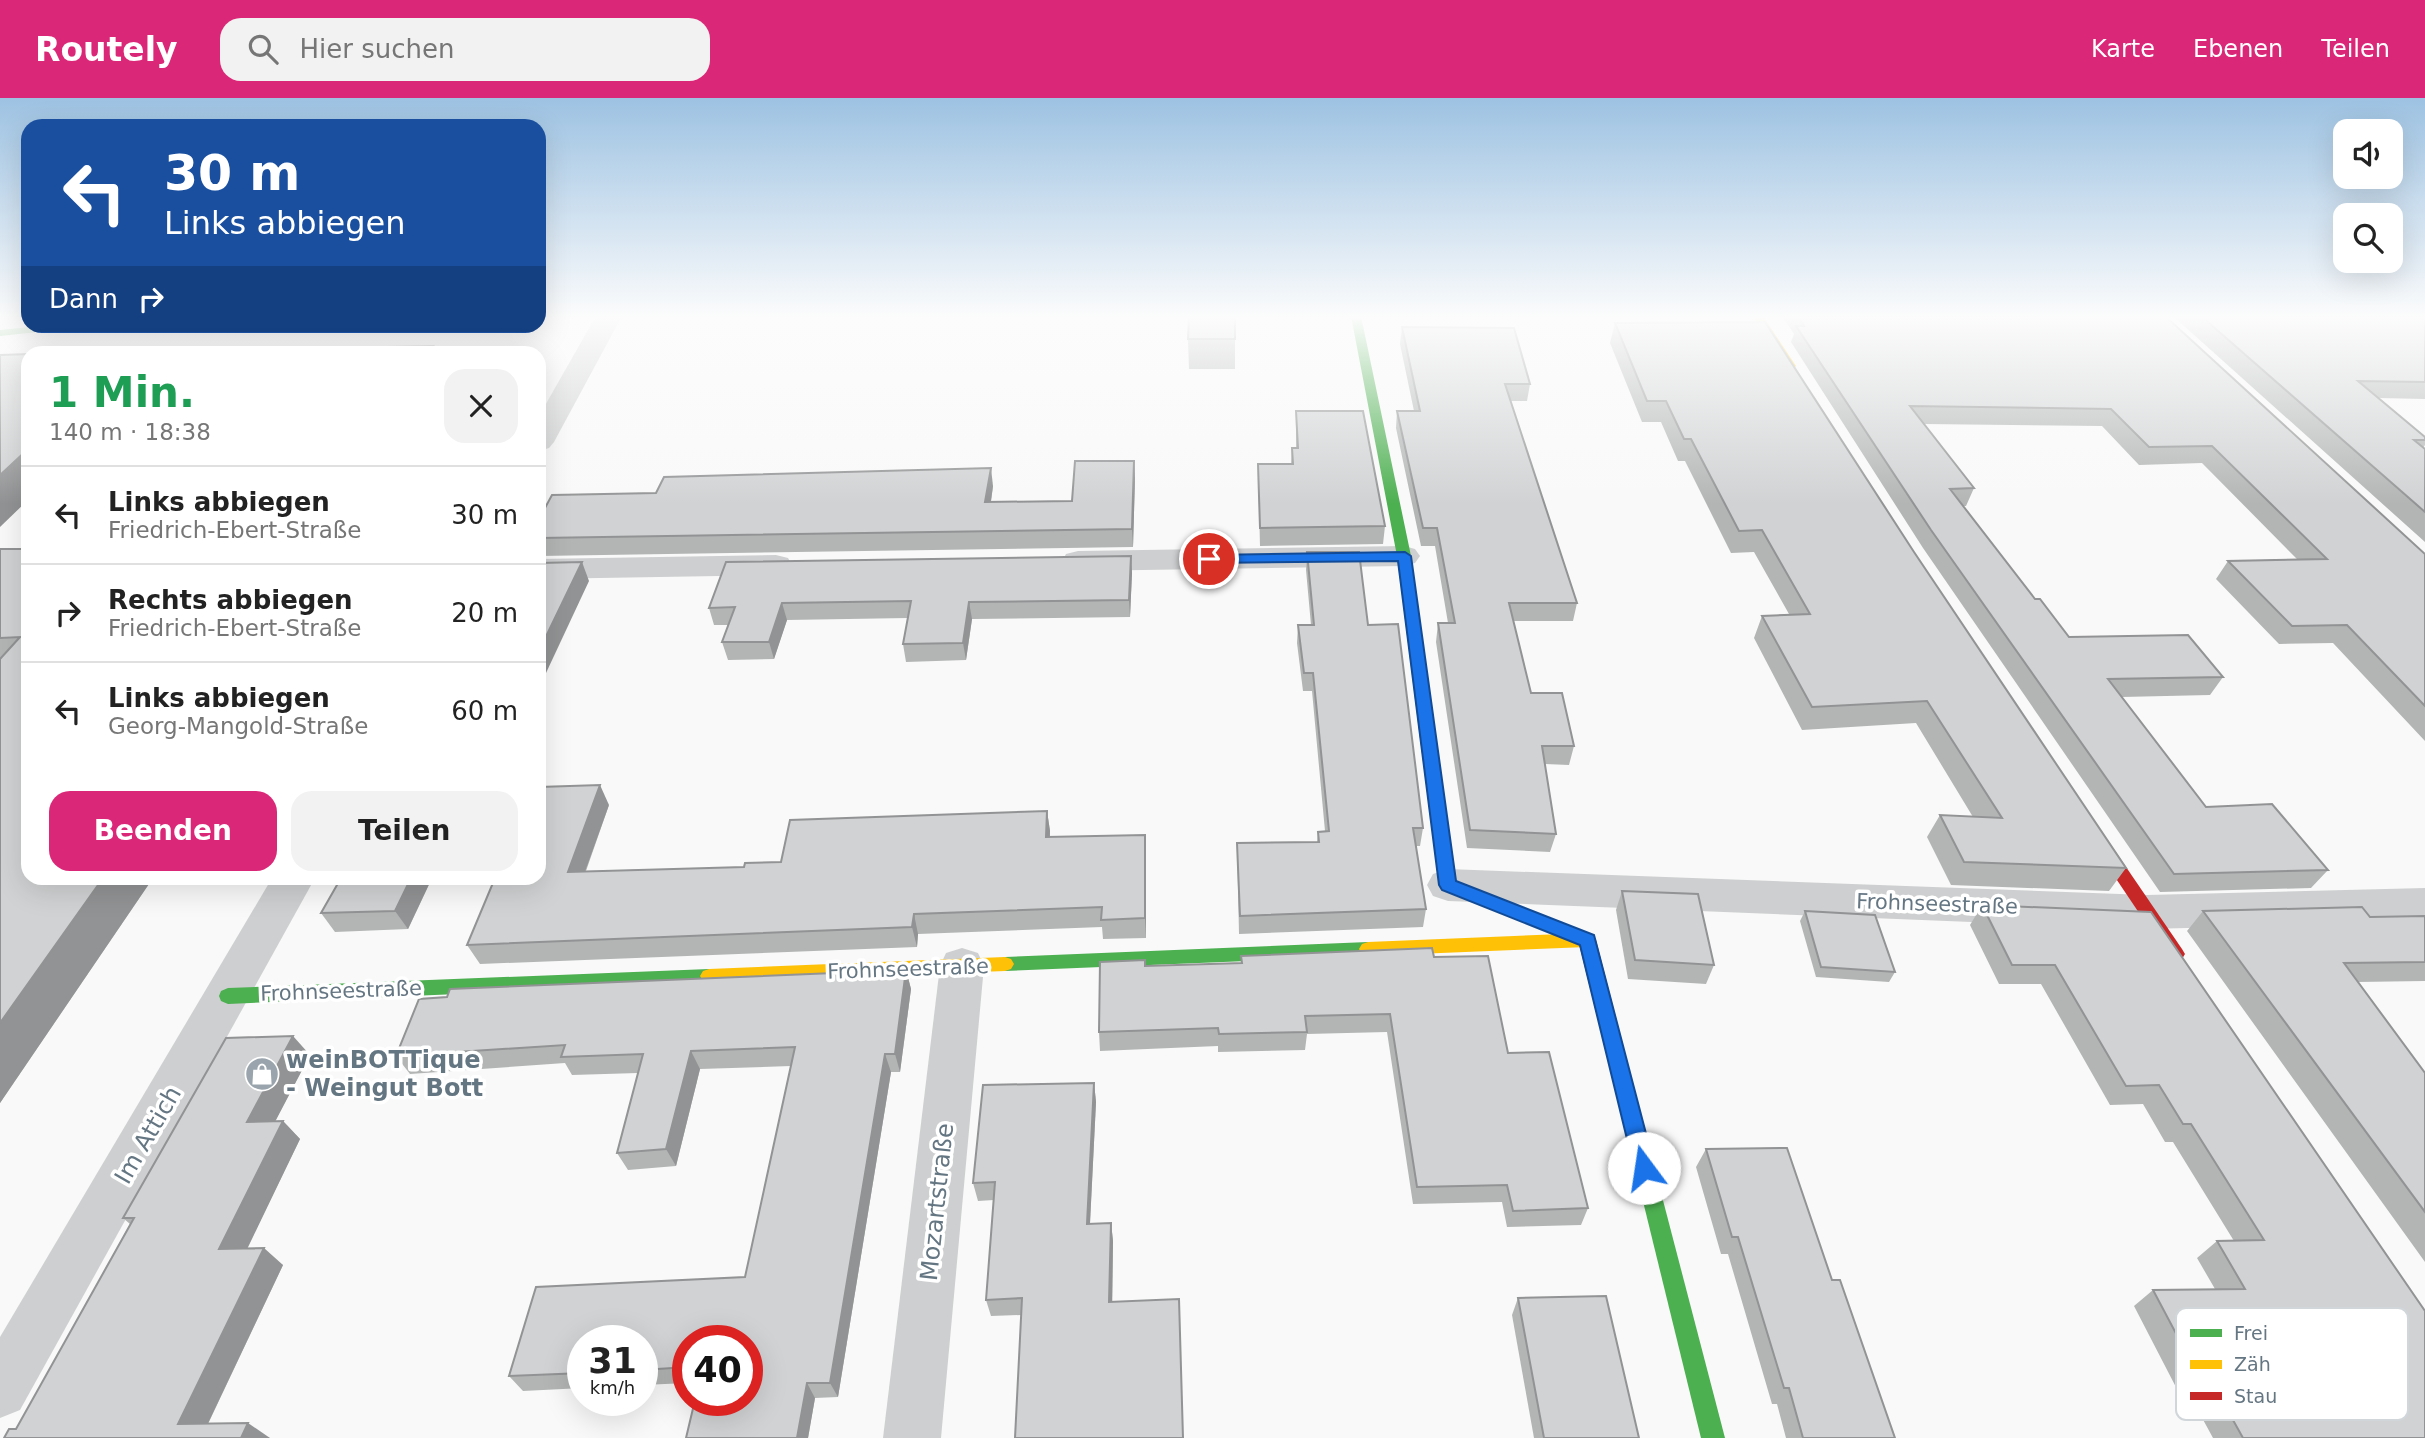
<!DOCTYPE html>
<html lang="de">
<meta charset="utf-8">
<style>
:root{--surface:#fff;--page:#f2f2f2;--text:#222;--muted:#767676;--line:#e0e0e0;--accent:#db2777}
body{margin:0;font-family:"DejaVu Sans",sans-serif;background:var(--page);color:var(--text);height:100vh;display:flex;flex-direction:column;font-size:26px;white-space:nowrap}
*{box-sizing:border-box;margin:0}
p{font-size:23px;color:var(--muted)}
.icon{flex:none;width:38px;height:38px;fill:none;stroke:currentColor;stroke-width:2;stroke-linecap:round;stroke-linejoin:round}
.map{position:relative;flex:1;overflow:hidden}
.sheet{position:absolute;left:21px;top:248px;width:525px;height:539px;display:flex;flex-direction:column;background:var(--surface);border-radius:21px;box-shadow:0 7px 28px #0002}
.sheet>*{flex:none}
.top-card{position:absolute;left:21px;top:21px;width:525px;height:214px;border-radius:21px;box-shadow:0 7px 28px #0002;background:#1a4fa0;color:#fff;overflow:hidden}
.controls{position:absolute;left:2333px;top:21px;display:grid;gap:14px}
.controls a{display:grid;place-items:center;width:70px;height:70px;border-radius:14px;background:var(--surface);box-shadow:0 7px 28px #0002;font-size:35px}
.speed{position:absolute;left:567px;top:1227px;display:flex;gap:14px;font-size:35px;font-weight:700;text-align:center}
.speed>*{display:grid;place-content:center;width:91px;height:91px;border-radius:50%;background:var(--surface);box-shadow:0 7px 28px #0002;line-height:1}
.speed small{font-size:18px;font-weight:400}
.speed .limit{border:10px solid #d22;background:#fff;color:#111}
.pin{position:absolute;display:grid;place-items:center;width:60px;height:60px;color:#fff;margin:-30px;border:4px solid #fff;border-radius:50%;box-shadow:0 2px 7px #0007}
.me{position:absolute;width:77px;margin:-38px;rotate:346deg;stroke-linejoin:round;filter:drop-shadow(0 0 5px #0008)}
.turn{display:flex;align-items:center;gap:24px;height:147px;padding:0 28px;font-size:32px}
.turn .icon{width:91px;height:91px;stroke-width:2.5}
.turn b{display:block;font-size:49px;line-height:60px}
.then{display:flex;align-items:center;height:66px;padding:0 28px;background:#0003;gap:14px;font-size:26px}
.round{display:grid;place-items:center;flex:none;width:74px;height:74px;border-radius:21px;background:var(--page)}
.headline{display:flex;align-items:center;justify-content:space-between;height:119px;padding:0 28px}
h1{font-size:42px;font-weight:700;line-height:52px;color:#1e9e55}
.action{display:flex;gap:14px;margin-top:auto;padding:14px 28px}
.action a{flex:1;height:80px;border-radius:21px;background:var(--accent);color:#fff;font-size:28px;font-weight:700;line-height:80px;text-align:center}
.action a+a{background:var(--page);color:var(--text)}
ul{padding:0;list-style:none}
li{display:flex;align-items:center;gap:21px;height:98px;padding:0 28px;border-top:2px solid var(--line)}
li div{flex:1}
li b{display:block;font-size:26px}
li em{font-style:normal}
header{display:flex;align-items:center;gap:42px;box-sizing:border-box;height:98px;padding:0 35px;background:var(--accent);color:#fff}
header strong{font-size:33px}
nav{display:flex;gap:38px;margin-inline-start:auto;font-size:24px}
.search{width:490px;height:63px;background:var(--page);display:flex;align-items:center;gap:18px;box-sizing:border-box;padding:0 24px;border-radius:21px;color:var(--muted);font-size:26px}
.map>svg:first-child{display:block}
</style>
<header>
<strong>Routely</strong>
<div class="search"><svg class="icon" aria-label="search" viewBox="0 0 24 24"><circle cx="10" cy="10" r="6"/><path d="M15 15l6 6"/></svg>Hier suchen</div>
<nav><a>Karte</a><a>Ebenen</a><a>Teilen</a></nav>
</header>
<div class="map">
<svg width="2425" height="1340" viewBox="0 0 2425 1340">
<rect width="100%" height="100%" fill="#f9f9f9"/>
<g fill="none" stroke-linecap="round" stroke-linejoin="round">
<g fill="#cecfd0" fill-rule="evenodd">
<polygon points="596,218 622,218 554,344 549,350 539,353 539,318"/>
<polygon points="1404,448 1415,451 1420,458 1415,465 1404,468 1078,473 1066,470 1062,463 1066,456 1078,453"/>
<polygon points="776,457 788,460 792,467 788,474 776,477 539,481 539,461"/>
<polygon points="1448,771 2147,797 2425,790 2425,824 2147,831 1448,803 1433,798 1427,787 1433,776"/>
<polygon points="272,780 315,780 20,1312 0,1320 0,1239"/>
<polygon points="962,850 978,855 984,868 941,1340 883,1340 940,868 946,855"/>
</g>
<g fill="#4caf50" fill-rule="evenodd">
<polygon points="1351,218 1361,218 1411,458 1434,625 1426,630 1418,625 1397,458"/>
<polygon points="40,228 70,228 65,231 0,238 0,232"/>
<polygon points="1368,844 1374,846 1377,851 1374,856 1368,858 1005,873 999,871 996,866 999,861 1005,859"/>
<polygon points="709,871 715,873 718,878 715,883 709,885 228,906 221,903 219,898 221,893 228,890"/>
<polygon points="1649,1077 1656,1080 1659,1087 1725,1340 1701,1340 1639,1087 1642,1080"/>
</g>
<g fill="#ffc107" fill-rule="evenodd">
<polygon points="1753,218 1763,218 1796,268 1794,270 1786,270"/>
<polygon points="1587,835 1593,837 1596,842 1593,847 1587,849 1368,858 1362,856 1359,851 1362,846 1368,844"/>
<polygon points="1005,859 1011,861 1014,866 1011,871 1005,873 709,885 703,883 700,878 703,873 709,871"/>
</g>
<g fill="#c62828" fill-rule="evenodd">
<polygon points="1426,620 1434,625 1456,783 1593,837 1596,842 1659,1087 1656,1094 1649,1097 1642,1094 1639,1087 1579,846 1442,792 1439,787 1418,625"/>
<polygon points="2092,726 2098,728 2182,851 2185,856 2182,861 2176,863 2170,861 2086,736 2084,732 2086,728"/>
</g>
</g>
<g fill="#b3b5b5">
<polygon points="1782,218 2165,218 2425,456 2425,643 2333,545 2279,546 2216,481 2228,463 2297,461 2202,365 2139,367 2102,328 1924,326 1974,390 1966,408 1963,408 2035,501 2069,539 2223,579 2210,597 2122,599 2206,709 2328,772 2311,790 2160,794 1923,450 1791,244 1794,236"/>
<polygon points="2173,218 2425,218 2425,301 2379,300 2425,339 2425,347 2423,350 2425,351 2425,444"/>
<polygon points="1615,225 1914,454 2126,770 2109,793 1951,787 1927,739 1940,717 1973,719 1916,625 1802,632 1754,540 1762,518 1789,516 1754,454 1731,455 1685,363 1678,363 1661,324 1642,324 1610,245"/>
<polygon points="1402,229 1530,286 1527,303 1511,303 1577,505 1573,523 1513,523 1531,595 1574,648 1569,667 1545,666 1556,736 1550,754 1467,750 1436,544 1438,525 1448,525 1435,448 1421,448 1396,330 1397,313 1414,313 1400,246"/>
<polygon points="1188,241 1235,241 1235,271 1189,271"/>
<polygon points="1296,313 1385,428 1383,446 1260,448 1258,366 1291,366 1292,350 1296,350"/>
<polygon points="1134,363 1135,380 1133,449 539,458 539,421 993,388 991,404 1072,403"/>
<polygon points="0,451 28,451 28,780 153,780 0,1005"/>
<polygon points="1307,454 1368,527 1423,730 1420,748 1416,748 1426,811 1423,829 1239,836 1237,745 1317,744 1318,734 1325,733 1312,593 1303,593 1297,545 1298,527 1311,527 1306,472"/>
<polygon points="1131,458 1132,475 1130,519 972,521 966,562 906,564 903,546 908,520 787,522 774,561 728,562 722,544 728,527 714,527 709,510"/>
<polygon points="609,707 586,773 744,769 781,764 1047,713 1050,733 1050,739 1146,757 1146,840 1103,841 1102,829 918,836 917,849 480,866 467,847"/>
<polygon points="341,780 432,780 408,831 335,834 321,815"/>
<polygon points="1622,793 1714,867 1706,886 1628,881 1616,812"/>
<polygon points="1982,807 2151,814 2425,1340 2213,1340 2188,1294 2179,1295 2134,1208 2153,1192 2215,1191 2197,1160 2217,1143 2234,1143 2173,1044 2165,1044 2143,1006 2110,1007 2041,886 1999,886 1970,827"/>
<polygon points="1805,813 1895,874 1889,884 1816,879 1800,823"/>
<polygon points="2203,813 2370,819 2425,818 2425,883 2357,884 2425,975 2425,1164 2187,833"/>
<polygon points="1434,859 1508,955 1588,1110 1581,1127 1507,1129 1502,1104 1413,1106 1387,934 1307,936 1305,952 1218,954 1218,948 1100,953 1099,934 1145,868"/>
<polygon points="906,872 911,891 900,974 891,974 838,1299 815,1300 808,1340 686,1340 695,1302 747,1302 747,1242 688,1242 688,1285 642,1287 642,1242 583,1242 583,1290 523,1293 509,1278 536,1189 745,1179 791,968 700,971 676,1068 628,1072 617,1055 638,975 572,977 565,965 410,976 396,958 419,901 447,899 450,891"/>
<polygon points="310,957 275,1023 283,1023 300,1041 247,1150 283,1167 208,1326 270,1340 4,1340 16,1331 130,1126 123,1120"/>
<polygon points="1094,985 1096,1004 1090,1126 1111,1125 1113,1143 1112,1204 1021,1217 991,1218 986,1202 994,1102 978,1103 973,1085"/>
<polygon points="1706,1051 1832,1182 1895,1340 1786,1340 1777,1306 1772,1306 1728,1156 1721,1156 1696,1069"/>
<polygon points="1518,1200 1639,1340 1534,1340 1512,1217"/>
</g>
<g fill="#929394">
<polygon points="433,248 436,256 427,256"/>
<polygon points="28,351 28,402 0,429 0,377"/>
<polygon points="1134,363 1135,380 1133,449 1132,431"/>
<polygon points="991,370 993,388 988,423 985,404"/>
<polygon points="1131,458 1132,475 1130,519 1129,502"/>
<polygon points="582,464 589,483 539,590 539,553"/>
<polygon points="969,504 972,521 966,562 963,545"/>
<polygon points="782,505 787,522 774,561 769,544"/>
<polygon points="600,687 609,707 578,793 568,774"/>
<polygon points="1047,713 1050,733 1049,759 1046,739"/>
<polygon points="1145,737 1146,757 1146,840 1145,820"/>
<polygon points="103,780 153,780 0,1005 0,925"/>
<polygon points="411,780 432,780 408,831 395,813"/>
<polygon points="914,816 918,836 917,849 912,829"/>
<polygon points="906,872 911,891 900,974 895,956"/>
<polygon points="293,938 310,957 265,1043 247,1024"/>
<polygon points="691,953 700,971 676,1068 666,1051"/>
<polygon points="885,956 891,974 838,1299 830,1285"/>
<polygon points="1094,985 1096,1004 1089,1144 1087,1126"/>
<polygon points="283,1023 300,1041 239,1168 219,1151"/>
<polygon points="1111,1125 1113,1143 1112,1221 1109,1204"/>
<polygon points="264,1150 283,1167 201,1340 178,1326"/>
<polygon points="807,1285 815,1300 808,1340 797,1340"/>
<polygon points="248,1325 270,1340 241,1340"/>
</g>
<g fill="#d0d2d3" stroke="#929394" stroke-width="2">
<polygon points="1189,218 1235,218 1235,241 1188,241"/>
<polygon points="1798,218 2165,218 2425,456 2425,608 2347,527 2292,528 2228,463 2327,461 2212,348 2149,349 2111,311 1910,308 1974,390 1950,391 2035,501 2040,501 2069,539 2188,537 2223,579 2108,581 2206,709 2272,706 2328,772 2174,776 1931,432 1796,228 1804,228"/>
<polygon points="2201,218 2425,218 2425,284 2358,283 2425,339 2425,342 2414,342 2425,351 2425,414"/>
<polygon points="1765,224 1914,454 2126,770 1964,764 1940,717 2002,720 1927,603 1812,609 1762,518 1810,516 1762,432 1739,433 1691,341 1684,341 1666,303 1647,303 1615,225"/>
<polygon points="1402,229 1514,230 1530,286 1505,286 1577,505 1509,505 1531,595 1562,595 1574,648 1542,648 1556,736 1470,732 1438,525 1455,525 1437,430 1423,430 1397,313 1420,313"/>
<polygon points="433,248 427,256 59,256"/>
<polygon points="28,256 28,351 0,377 0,257"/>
<polygon points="1296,313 1363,313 1385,428 1260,430 1258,366 1293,366 1292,350 1298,350"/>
<polygon points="1075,363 1134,363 1132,431 539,440 539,421 552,397 656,395 664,379 991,370 985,404 1072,403"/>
<polygon points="0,451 28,451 28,780 103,780 0,925 0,561 20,539 0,540"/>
<polygon points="1307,454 1359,454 1368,527 1398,526 1423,730 1413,730 1426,811 1240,818 1237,745 1319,744 1318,734 1329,733 1313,575 1304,575 1298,527 1314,527"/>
<polygon points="1131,458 1129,502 969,504 963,545 903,546 911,503 782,505 769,544 722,544 735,509 709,510 726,464"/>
<polygon points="582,464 539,553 539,465"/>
<polygon points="600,687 568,774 744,769 745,765 781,764 790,722 1047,713 1046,739 1145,737 1145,820 1101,822 1102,809 914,816 912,829 467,847 495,780 539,780 539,689"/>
<polygon points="341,780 411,780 395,813 321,815"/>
<polygon points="1622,793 1698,796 1714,867 1635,862"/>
<polygon points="1982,807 2151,814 2425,1213 2425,1340 2243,1340 2209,1279 2199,1279 2153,1192 2245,1191 2217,1143 2264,1142 2191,1026 2183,1026 2159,987 2126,988 2055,867 2012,867"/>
<polygon points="2362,809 2370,819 2425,818 2425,864 2344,865 2425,975 2425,1114 2203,813"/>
<polygon points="1805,813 1875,817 1895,874 1821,869"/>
<polygon points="1432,850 1434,859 1488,858 1508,955 1549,954 1588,1110 1513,1113 1507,1087 1417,1089 1390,916 1305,918 1307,934 1219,936 1218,930 1099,934 1100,864 1145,862 1145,868 1242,865 1241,858"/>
<polygon points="906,872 895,956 885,956 830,1285 807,1285 797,1340 686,1340 695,1302 747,1302 747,1242 688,1242 688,1269 642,1272 642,1242 583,1242 583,1275 509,1278 536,1189 745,1179 795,949 691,953 666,1051 617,1055 643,956 561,959 565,947 396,958 419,901 447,899 450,891"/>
<polygon points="293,938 247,1024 283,1023 219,1151 264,1150 178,1326 248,1325 241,1340 4,1340 9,1331 16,1331 134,1120 123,1120 226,940"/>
<polygon points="1094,985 1087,1126 1111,1125 1109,1204 1179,1201 1183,1340 1015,1340 1022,1200 986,1202 995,1084 973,1085 983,987"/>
<polygon points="1787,1050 1832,1182 1840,1182 1895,1340 1803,1340 1789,1290 1784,1290 1738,1139 1732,1139 1706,1051"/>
<polygon points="1606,1198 1639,1340 1544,1340 1518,1200"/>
</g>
<linearGradient id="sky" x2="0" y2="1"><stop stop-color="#9dc2e2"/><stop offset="0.54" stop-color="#fcfcfc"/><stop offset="1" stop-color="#fcfcfc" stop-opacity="0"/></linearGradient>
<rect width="2425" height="406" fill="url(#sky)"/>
<polygon fill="#1a73e8" stroke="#114b97" stroke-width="2" points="1405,454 1411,458 1456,783 1594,837 1655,1070 1652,1077 1644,1079 1637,1077 1634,1070 1580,847 1442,792 1439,787 1398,463 1209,465 1202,461 1209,457"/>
<defs>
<g id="shop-disc" transform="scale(1.75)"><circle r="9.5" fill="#99a4ac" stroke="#fff"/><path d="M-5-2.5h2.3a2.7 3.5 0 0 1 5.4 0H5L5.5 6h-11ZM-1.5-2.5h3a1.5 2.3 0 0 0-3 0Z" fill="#fff"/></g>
</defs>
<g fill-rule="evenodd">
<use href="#shop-disc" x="262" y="976"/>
</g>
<g text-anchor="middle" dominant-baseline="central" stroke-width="7" stroke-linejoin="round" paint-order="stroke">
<g font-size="21" fill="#657683" stroke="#fff">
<text transform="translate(1937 806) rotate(2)">Frohnseestraße</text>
<text transform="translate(908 871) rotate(-2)">Frohnseestraße</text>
<text transform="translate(341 893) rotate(-2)">Frohnseestraße</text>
</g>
<g font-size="24" font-weight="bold" fill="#657683" stroke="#fff" text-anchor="start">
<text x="286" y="962">weinBOTTique<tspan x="286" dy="28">- Weingut Bott</tspan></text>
</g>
<g font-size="24" fill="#657683" stroke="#fff">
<text transform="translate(148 1037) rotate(-60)">Im Attich</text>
<text transform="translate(937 1104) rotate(-84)">Mozartstraße</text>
</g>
</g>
<rect x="2176" y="1210" width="232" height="112" rx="10" fill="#fff" stroke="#d1d6da" stroke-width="2"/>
<rect x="2190" y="1231" width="32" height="8" fill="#4caf50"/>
<rect x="2190" y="1262" width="32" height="9" fill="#ffc107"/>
<rect x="2190" y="1294" width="32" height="8" fill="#c62828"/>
<g font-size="19" fill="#657683">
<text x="2234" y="1242">Frei</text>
<text x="2234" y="1273">Zäh</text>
<text x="2234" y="1305">Stau</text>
</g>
</svg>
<div class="controls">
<a><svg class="icon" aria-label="sound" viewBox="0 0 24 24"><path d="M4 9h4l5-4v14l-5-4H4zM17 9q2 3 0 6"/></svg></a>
<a><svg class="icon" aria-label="search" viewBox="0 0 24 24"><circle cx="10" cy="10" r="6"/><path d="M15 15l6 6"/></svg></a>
</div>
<div class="speed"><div>31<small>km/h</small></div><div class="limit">40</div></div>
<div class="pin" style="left:1209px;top:461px;background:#d93025"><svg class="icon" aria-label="arrive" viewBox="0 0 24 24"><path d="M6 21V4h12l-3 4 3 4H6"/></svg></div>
<svg class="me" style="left:1644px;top:1070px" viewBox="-20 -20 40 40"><circle r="19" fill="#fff"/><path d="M0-13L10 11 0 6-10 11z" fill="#1a73e8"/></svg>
<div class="top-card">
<div class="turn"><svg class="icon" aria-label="left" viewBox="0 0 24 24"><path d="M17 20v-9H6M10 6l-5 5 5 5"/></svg><div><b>30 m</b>Links abbiegen</div></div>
<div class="then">Dann<svg class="icon" aria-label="right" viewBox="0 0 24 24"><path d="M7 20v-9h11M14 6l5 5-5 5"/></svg></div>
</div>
<section class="sheet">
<div class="headline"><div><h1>1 Min.</h1><p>140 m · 18:38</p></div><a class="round"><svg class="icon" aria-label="close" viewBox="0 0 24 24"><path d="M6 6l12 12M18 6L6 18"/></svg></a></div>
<ul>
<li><svg class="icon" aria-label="left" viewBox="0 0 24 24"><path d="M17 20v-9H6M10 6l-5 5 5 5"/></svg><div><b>Links abbiegen</b><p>Friedrich-Ebert-Straße</p></div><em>30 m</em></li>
<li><svg class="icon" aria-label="right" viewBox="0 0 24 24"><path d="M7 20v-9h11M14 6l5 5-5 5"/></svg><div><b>Rechts abbiegen</b><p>Friedrich-Ebert-Straße</p></div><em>20 m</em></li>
<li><svg class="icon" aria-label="left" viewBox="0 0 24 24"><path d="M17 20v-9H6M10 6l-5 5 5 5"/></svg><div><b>Links abbiegen</b><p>Georg-Mangold-Straße</p></div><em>60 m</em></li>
</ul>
<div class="action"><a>Beenden</a><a>Teilen</a></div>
</section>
</div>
